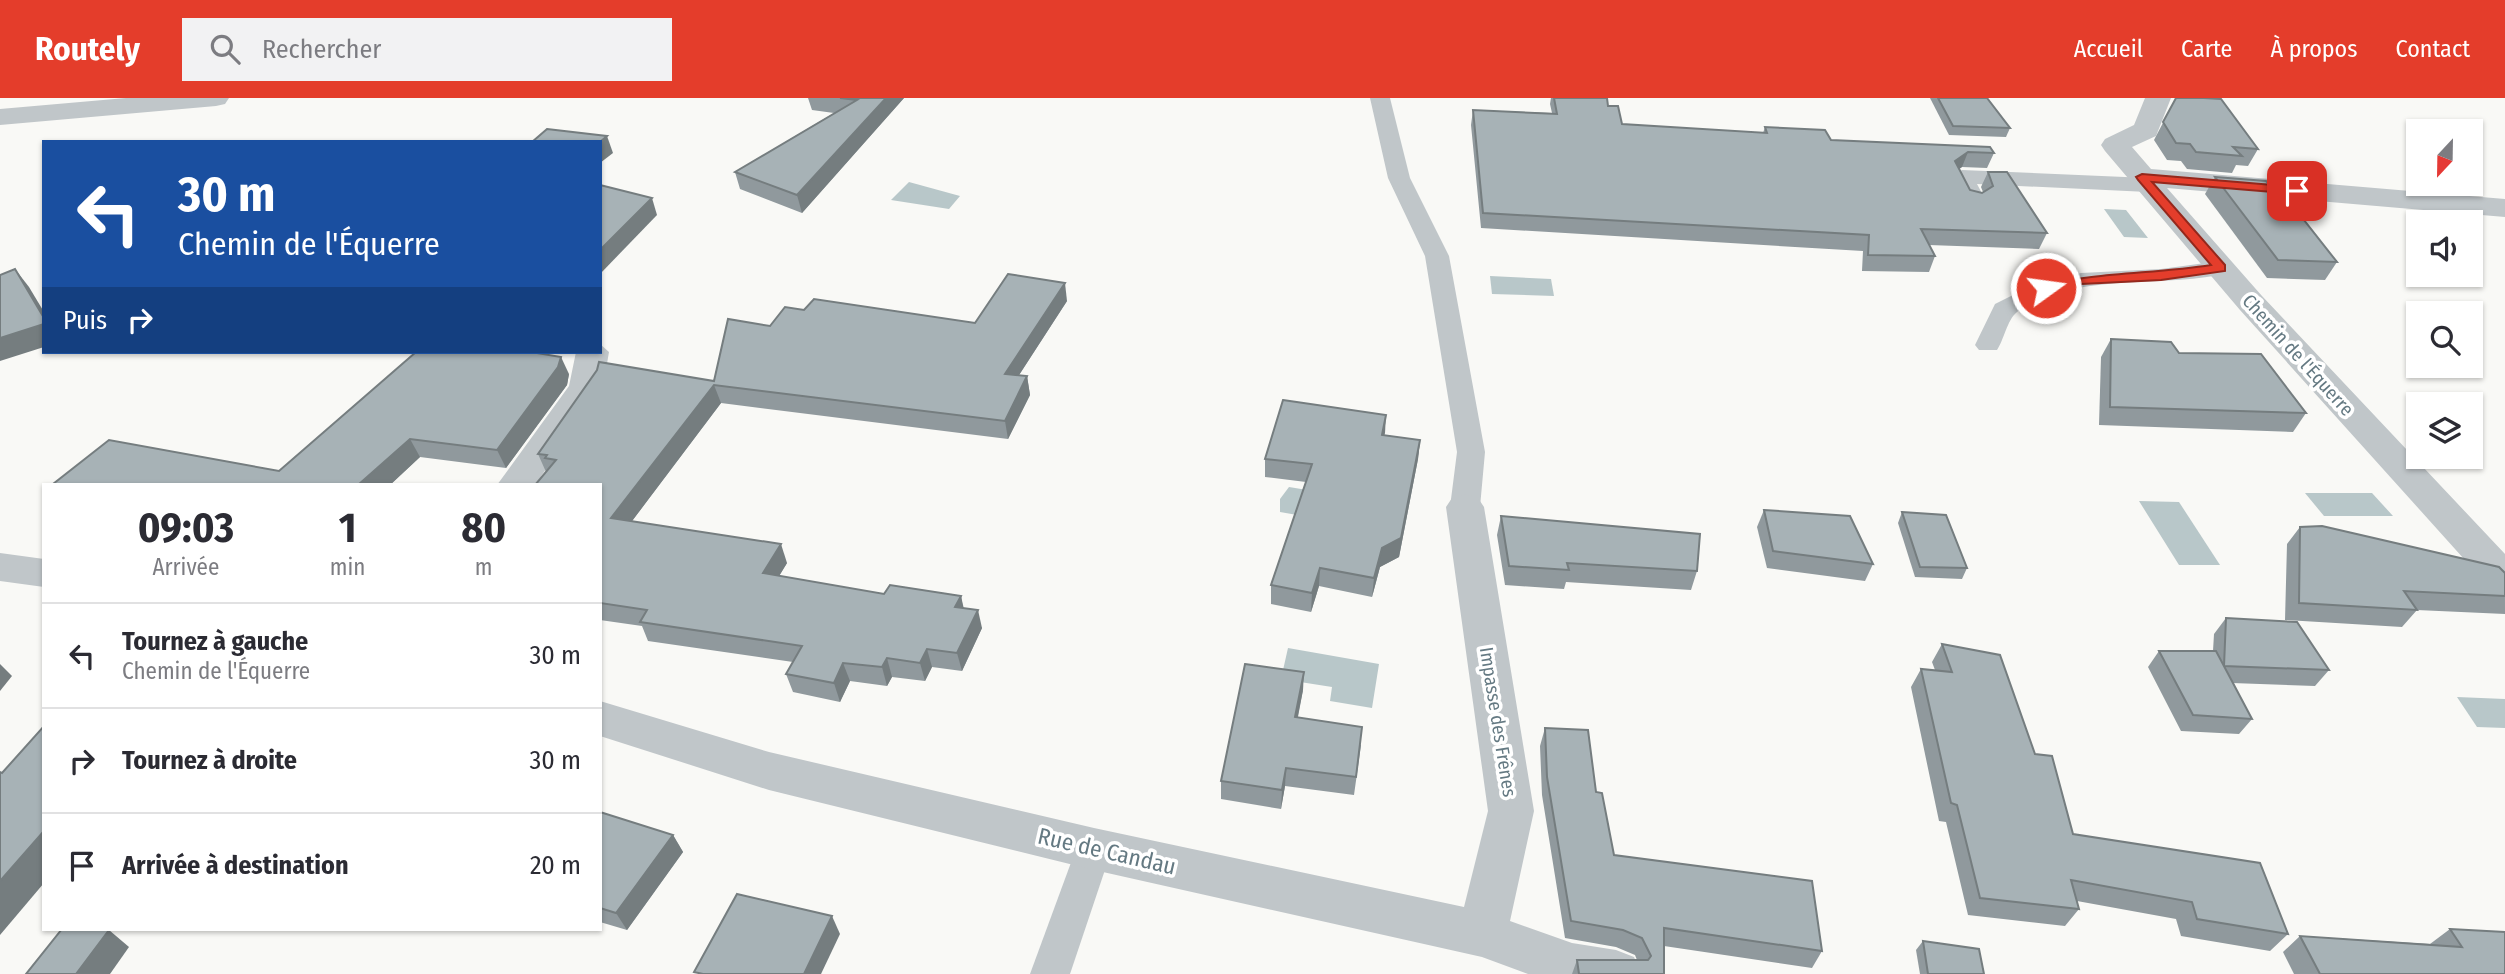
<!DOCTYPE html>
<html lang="fr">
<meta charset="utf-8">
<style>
:root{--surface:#fff;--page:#f2f2f3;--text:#2b2b33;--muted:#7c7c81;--line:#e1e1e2;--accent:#e43d2b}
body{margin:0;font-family:"Fira Sans Condensed",sans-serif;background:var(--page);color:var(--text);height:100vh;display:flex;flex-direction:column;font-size:26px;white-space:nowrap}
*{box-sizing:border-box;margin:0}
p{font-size:23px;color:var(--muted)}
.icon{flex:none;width:38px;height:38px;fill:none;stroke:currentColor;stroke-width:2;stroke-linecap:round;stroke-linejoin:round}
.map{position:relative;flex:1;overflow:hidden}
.drawer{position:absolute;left:42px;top:385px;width:560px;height:448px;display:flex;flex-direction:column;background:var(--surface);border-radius:0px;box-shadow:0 2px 5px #0004}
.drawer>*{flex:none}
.hud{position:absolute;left:42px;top:42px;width:560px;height:214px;border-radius:0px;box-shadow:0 2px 5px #0004;background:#1a4fa0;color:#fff;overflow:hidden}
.needle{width:46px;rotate:202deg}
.fabs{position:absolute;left:2406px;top:21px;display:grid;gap:14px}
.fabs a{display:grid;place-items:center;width:77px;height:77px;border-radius:0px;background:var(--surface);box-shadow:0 2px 5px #0004;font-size:35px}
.pin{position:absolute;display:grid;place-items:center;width:60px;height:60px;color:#fff;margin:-30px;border-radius:14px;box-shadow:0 4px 10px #0006}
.me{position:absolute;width:77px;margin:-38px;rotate:76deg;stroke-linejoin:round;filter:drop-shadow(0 0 5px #0008)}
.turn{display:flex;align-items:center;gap:24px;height:147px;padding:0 21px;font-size:32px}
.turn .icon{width:91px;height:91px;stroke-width:2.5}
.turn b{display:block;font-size:49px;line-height:60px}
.then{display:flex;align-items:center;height:66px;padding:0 21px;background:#0003;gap:14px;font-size:26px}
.eta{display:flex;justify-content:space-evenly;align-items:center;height:119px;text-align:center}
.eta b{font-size:42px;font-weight:700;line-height:49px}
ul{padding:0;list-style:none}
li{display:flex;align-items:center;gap:21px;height:105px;padding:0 21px;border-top:2px solid var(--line)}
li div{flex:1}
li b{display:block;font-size:26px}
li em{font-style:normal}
header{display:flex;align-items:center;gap:42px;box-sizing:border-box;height:98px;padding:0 35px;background:var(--accent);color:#fff}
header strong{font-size:33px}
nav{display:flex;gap:38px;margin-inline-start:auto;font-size:24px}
.search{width:490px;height:63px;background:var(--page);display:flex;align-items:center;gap:18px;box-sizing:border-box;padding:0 24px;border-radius:0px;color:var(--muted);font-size:26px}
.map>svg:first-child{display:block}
</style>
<header>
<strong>Routely</strong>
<div class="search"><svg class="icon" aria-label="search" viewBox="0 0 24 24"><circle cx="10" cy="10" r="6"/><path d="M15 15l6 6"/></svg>Rechercher</div>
<nav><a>Accueil</a><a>Carte</a><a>À propos</a><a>Contact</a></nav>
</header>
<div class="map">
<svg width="2505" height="876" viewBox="0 0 2505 876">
<rect width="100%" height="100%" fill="#f9f9f6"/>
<g fill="#b8c7c9">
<polygon points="909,84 960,98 949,111 891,102"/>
<polygon points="2104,111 2126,112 2148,140 2124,139"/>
<polygon points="1490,178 1551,181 1554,198 1492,196"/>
<polygon points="1289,389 1374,403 1349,426 1280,414 1280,401"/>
<polygon points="2305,395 2372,395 2393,418 2324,418"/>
<polygon points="2139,403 2179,404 2220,467 2179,467"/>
<polygon points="1288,550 1379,566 1372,610 1330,603 1332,589 1281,581"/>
<polygon points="2457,599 2505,601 2505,630 2477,629"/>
</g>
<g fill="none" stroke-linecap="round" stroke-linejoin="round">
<g fill="#c0c6c9" fill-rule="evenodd">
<polygon points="1370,0 1390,0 1410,80 1449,158 1485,354 1480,409 1475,416 1465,419 1455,416 1450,409 1457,354 1425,158 1388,80"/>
<polygon points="1962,72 2148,80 2159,87 2148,94 1977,86 1985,101 1974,108 1966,106 1951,79"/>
<path d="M2220,163L2228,165L2232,170L2228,175C2164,191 2071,173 2017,214C2007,222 2004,242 1997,252H1979L1975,247L1995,206L2037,185L2081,175L2161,171Z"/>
<polygon points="1094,735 1107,740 1112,751 1070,876 1030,876 1076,751 1081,740"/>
</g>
<g fill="#c0c6c9" fill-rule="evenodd">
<polygon points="126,0 229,0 225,6 216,8 0,27 0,11"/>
<polygon points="2145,0 2171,0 2156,38 2132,49 2151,71 2505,101 2505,119 2167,90 2262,198 2505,456 2505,495 2491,491 2240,212 2105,53 2101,47 2105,41 2134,27"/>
<polygon points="600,246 609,254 603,289 535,387 497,387 569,288 576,254 600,254"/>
<polygon points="1465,396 1478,400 1484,409 1534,713 1510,823 1572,845 1616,852 1634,859 1641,876 1528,876 1482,859 1094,772 769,692 600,638 600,603 769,654 1094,730 1464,809 1488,713 1446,409 1452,400"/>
<polygon points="0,455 44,461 44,489 0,483"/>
</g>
</g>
<g fill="#90999d">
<polygon points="808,0 904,0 802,115 740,91 735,74 834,15 812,12"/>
<polygon points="1551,0 1607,0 1608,8 1622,26 1763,35 1765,29 1831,42 1994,55 1987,70 1962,69 1959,71 1970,92 1982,95 1983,94 1981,89 1988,74 2047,135 2039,151 1929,147 1935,158 1929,174 1862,173 1863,153 1481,130 1471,27 1473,12 1552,15 1550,6"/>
<polygon points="1930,0 1987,0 2010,30 2006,39 1949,37"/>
<polygon points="2176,0 2258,51 2248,68 2236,67 2232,75 2187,71 2181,63 2167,62 2154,42"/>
<polygon points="2215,79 2337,164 2325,182 2267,180 2205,96"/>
<polygon points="1067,203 1019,277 1027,278 1030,297 1008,341 721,305 632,423 787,465 779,478 884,496 961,498 963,510 982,530 962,573 932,569 925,583 892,579 887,588 850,583 840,604 793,594 786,576 793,564 648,543 642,528 600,522 600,387 546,374 538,356 714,283 770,228 804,212 975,225"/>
<polygon points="2111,241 2179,255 2306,315 2293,334 2099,327 2101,259"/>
<polygon points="569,276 567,287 506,370 420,359 390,387 53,386 279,373"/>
<polygon points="1384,337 1420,342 1418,361 1399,459 1380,469 1372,499 1319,488 1311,514 1271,506 1271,487 1306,384 1265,379 1265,361"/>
<polygon points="1764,412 1873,466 1865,483 1767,470 1757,429"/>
<polygon points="1902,414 1967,470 1962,481 1915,479 1898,425"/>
<polygon points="1501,418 1697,473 1691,492 1566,484 1564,491 1505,487 1497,437"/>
<polygon points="2300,429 2505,475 2505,516 2417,512 2402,529 2285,522 2287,446"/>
<polygon points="2226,520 2329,572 2315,588 2232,585 2252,621 2239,636 2181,633 2148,569 2159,553 2213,553 2214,536"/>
<polygon points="1942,546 2035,656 2073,736 2288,836 2270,853 2181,838 2176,821 2077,803 2079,811 2065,828 1968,817 1946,724 1939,723 1911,589 1921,571 1935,572 1932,564"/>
<polygon points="1303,592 1298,619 1361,647 1354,697 1285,688 1281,711 1221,701 1221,683"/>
<polygon points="1545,630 1596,694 1614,757 1822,853 1812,870 1664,848 1664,876 1572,876 1577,862 1637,862 1635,857 1616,849 1565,840 1542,697 1540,648"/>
<polygon points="600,714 673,737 683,754 627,832 600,824"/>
<polygon points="2450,831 2505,876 2294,876 2283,854 2300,838 2430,846"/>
<polygon points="1923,843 1984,876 1920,876 1916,852"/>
</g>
<g fill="#757d7f">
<polygon points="886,0 904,0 802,115 797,97"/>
<polygon points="607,38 613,55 600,65 600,44"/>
<polygon points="1968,54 1962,69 1948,78 1955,63"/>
<polygon points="652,100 657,117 600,176 600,152"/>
<polygon points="15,171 29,189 44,214 44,220"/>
<polygon points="1065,185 1067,203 1008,294 1005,276"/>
<polygon points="44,226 44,249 0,263 0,240"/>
<polygon points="561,259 569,276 567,287 506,370 497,352"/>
<polygon points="1027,278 1030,297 1008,341 1005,323"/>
<polygon points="714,287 721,305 620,439 611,420"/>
<polygon points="1386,317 1385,335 1380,355 1382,337"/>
<polygon points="410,341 420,359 390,387 358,387"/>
<polygon points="1420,342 1418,361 1399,459 1380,469 1372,499 1374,480 1382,450"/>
<polygon points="781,446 787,465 770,493 763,475"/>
<polygon points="1320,470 1319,488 1311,514 1312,495"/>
<polygon points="961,498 965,516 955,509"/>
<polygon points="978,512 982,530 962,573 957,555"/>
<polygon points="927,551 932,569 925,583 920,565"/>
<polygon points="887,560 892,579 887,588 882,569"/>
<polygon points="843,565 850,583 840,604 834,585"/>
<polygon points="0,566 12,578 0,593"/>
<polygon points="1304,574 1303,592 1294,637 1295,619"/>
<polygon points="1286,670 1285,688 1281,711 1282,692"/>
<polygon points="44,733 44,785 0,837 0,783"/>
<polygon points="673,737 683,754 627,832 616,815"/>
<polygon points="832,818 840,836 821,876 804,876"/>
<polygon points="109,832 129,849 110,876 76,876"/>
</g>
<g fill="#a7b2b6" stroke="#757d7f" stroke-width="2">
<polygon points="840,0 886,0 797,97 735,74 857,2"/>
<polygon points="1554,0 1607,0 1608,8 1618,8 1622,26 1767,35 1765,29 1825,32 1831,42 1990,49 1994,55 1968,54 1955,63 1970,92 1982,95 1993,88 1988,74 2007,74 2047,135 1921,131 1935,158 1868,157 1869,137 1483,115 1473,12 1557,16"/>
<polygon points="1938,0 1987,0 2010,30 1953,28"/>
<polygon points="2176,0 2204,0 2221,1 2258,51 2233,49 2242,58 2196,54 2190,46 2176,45 2163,24"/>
<polygon points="547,31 607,38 600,44 532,44"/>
<polygon points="2215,79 2266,83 2296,112 2337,164 2278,162"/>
<polygon points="600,87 652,100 600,152"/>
<polygon points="15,171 44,220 44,226 0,240 0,177"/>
<polygon points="1008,176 1065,185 1005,276 1027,278 1005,323 714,287 611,420 781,446 763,475 884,496 890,487 961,498 955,509 978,512 957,555 927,551 920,565 887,560 882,569 843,565 834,585 786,576 802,548 640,524 647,512 600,505 600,387 535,387 556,362 545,360 547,357 538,356 597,272 599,264 714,283 728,221 770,228 785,209 804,212 814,201 975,225"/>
<polygon points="2111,241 2171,244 2179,255 2261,256 2306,315 2110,309"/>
<polygon points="416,254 531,254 561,259 558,269 497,352 410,341 358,387 53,386 109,342 279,373"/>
<polygon points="1283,302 1386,317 1382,337 1420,342 1401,440 1382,450 1374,480 1320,470 1312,495 1271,487 1312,366 1265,361"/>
<polygon points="1764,412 1850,418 1873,466 1773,453"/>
<polygon points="1902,414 1946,417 1967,470 1920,469"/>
<polygon points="1501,418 1700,436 1697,473 1567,465 1569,472 1509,468"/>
<polygon points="2322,428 2499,469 2505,475 2505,498 2404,493 2417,512 2299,505 2300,429"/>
<polygon points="2226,520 2297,524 2329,572 2224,568"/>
<polygon points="1942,546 2000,557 2035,656 2052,658 2073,736 2260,765 2288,836 2197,821 2192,804 2071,782 2079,811 1980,800 1957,707 1951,705 1921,571 1952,574"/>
<polygon points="2159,553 2216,553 2252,621 2193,617"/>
<polygon points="1245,566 1304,574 1295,619 1362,629 1356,679 1286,670 1282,692 1221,683"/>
<polygon points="44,628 44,733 0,783 0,674 2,675"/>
<polygon points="1545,630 1588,632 1596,694 1602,695 1614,757 1812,783 1822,853 1664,830 1664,876 1579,876 1577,862 1648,862 1651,858 1642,840 1623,832 1571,823 1547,679"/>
<polygon points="600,714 673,737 616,815 600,810"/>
<polygon points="737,796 832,818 804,876 703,876 694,874"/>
<polygon points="62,831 109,832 76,876 26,876"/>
<polygon points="2450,831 2505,834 2505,876 2320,876 2300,838 2462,849"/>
<polygon points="1923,843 1979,851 1984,876 1928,876"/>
</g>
<path fill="#e43d2b" stroke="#94281c" stroke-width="2" d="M2142,76L2297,89L2303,93L2297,96L2152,84L2225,167V173L2161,182L2081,186L2042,193V188C2097,174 2155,176 2211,167L2138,82L2136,79Z"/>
<g text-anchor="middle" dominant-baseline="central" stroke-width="7" stroke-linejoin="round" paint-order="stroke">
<g font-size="19" fill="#647982" stroke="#fff">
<text transform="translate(2298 257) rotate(48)">Chemin de l'Équerre</text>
<text transform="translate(1498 624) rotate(81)">Impasse des Frênes</text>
</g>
<g font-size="23" fill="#647982" stroke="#fff">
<text transform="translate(1107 753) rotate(13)">Rue de Candau</text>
</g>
</g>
</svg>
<div class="fabs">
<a><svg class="needle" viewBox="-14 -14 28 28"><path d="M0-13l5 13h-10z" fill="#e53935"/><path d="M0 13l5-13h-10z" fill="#7c7c81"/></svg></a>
<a><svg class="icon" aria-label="sound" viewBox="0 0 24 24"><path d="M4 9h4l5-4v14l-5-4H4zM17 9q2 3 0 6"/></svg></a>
<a><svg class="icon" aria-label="search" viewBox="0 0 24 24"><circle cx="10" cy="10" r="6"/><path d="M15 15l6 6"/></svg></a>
<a><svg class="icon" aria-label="layers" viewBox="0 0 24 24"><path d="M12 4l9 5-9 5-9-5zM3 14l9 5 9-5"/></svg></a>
</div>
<div class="pin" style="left:2297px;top:93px;background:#d93025"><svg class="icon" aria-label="arrive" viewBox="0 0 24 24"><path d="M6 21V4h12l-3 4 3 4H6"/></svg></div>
<svg class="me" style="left:2046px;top:190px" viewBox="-20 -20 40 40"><circle r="17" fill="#e43d2b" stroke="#fff" stroke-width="3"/><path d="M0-11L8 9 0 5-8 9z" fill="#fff"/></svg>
<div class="hud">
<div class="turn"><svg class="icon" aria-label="left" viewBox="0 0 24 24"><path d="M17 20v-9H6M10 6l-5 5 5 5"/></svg><div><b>30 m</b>Chemin de l'Équerre</div></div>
<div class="then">Puis<svg class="icon" aria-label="right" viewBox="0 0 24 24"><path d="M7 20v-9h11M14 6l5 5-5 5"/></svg></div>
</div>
<section class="drawer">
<div class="eta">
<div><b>09:03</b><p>Arrivée</p></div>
<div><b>1</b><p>min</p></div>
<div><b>80</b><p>m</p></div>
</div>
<ul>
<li><svg class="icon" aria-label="left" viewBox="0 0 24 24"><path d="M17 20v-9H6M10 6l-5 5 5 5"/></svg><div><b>Tournez à gauche</b><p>Chemin de l'Équerre</p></div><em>30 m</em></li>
<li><svg class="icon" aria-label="right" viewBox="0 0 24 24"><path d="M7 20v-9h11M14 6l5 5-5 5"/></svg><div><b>Tournez à droite</b></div><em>30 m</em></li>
<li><svg class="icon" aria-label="arrive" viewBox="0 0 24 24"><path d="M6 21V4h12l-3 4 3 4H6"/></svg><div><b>Arrivée à destination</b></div><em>20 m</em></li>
</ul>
</section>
</div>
